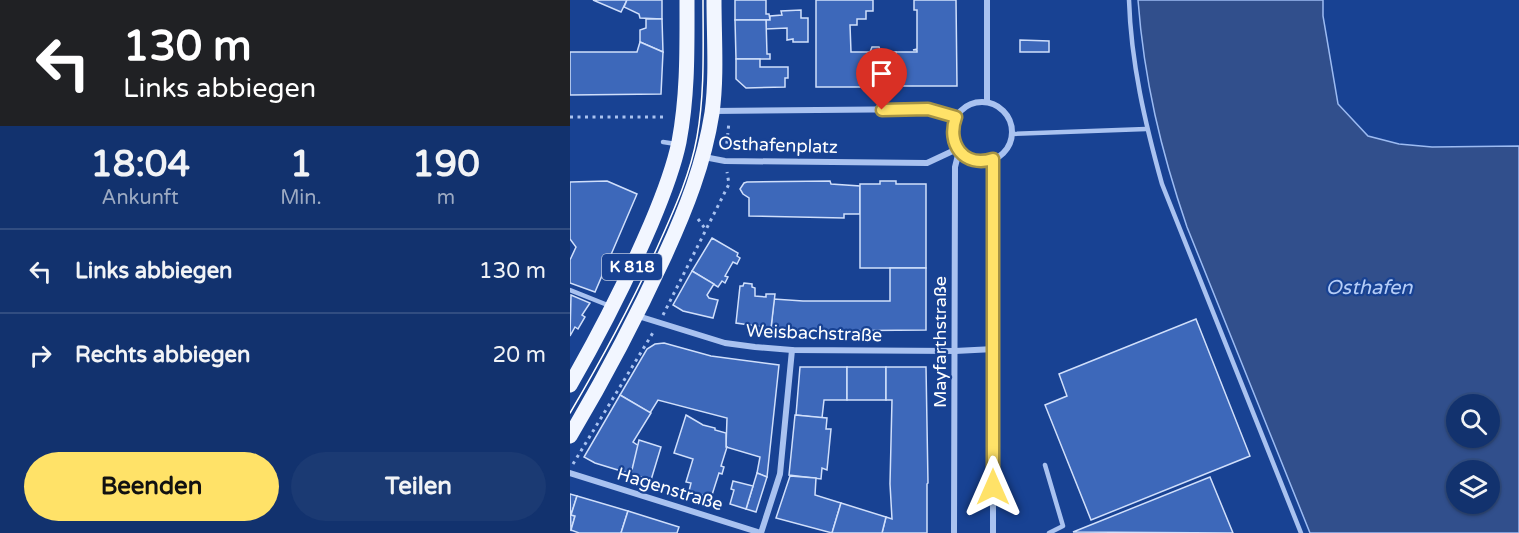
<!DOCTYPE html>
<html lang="de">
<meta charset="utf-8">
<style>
:root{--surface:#12326e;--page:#1b3a73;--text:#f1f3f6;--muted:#9caac2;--line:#314d81;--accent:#ffe268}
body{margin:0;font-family:"Varela Round",sans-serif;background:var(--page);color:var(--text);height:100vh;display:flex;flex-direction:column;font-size:22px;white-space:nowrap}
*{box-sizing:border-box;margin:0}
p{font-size:20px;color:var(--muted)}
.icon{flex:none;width:33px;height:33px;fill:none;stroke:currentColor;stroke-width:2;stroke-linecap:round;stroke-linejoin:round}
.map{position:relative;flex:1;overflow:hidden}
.panel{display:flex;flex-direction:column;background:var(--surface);width:570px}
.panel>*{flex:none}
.guide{background:#202124;color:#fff;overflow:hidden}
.controls{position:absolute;left:876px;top:394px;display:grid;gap:12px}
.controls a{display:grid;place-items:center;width:54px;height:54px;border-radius:50%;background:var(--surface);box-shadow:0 2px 4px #0004,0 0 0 2px var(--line);font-size:30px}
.pin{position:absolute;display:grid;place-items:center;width:51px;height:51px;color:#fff;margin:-62px -26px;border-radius:50% 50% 50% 0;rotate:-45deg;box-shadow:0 0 6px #0007}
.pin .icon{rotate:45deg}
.me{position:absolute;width:66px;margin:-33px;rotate:0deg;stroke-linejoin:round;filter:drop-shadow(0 0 4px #0008)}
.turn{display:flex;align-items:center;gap:21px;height:126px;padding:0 24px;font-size:27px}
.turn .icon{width:78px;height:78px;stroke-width:2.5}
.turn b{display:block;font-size:42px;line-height:51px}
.eta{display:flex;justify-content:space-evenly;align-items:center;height:102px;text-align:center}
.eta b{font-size:36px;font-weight:800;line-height:42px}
.primary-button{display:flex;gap:12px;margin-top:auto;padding:12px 24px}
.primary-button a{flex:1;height:69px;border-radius:36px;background:var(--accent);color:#111;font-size:24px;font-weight:800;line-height:69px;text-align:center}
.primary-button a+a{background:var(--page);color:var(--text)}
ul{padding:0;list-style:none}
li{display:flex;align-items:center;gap:18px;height:84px;padding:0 24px;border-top:2px solid var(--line)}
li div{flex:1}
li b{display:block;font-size:22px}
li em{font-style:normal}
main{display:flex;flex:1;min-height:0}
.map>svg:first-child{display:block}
</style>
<main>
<section class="panel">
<div class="guide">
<div class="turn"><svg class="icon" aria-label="left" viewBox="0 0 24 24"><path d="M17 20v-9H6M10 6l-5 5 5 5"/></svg><div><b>130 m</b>Links abbiegen</div></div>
</div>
<div class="eta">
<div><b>18:04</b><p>Ankunft</p></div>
<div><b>1</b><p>Min.</p></div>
<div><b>190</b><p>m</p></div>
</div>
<ul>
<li><svg class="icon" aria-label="left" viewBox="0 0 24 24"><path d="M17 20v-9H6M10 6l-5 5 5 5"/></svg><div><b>Links abbiegen</b></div><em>130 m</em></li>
<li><svg class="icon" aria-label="right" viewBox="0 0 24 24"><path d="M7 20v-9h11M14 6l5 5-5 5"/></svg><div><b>Rechts abbiegen</b></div><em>20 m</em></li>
</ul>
<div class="primary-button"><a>Beenden</a><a>Teilen</a></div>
</section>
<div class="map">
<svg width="949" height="533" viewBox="0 0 949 533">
<rect width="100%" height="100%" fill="#184293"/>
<path fill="#314f8c" stroke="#9cbbf2" stroke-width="1.5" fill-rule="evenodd" d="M568,0H753V16L768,104L798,136L829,144L862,147L949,146V533H740L617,227C591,151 574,80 568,0ZM886,405H920V438H886ZM886,471H920V504H886Z"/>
<g fill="#3d68ba" stroke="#d0dffb" stroke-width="1.5">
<polygon points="23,0 57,0 51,12"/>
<polygon points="57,0 92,0 92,19 70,18 69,14 54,7"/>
<polygon points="165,0 196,0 196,14 199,14 200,20 165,20"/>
<polygon points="246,0 303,0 303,11 296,11 296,19 287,19 287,25 280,25 281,52 300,52 302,47 309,47 311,52 326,52 326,87 246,87"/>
<polygon points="344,0 386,0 387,86 326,86 326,52 347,52 347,50 343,50 347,49 347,10 344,10"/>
<polygon points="231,10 231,18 238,18 238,42 223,42 223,39 217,40 217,28 196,29 196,20 200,20 200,16 212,15 211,11"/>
<polygon points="76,19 92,19 93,52 70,42 70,30 76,28"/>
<polygon points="165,20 196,20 197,54 200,54 200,59 166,59"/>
<polygon points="450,40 479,41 479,52 450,52"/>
<polygon points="70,42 93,52 91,94 0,95 0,52 67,52"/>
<polygon points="166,59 190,59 190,67 218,67 218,78 215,78 215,87 176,88 166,79"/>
<polygon points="37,181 67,194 25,292 0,283 0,260 6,247 0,239 0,182"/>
<polygon points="260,181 261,184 290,186 290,214 274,214 274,218 179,216 179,198 173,194 170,189 174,183 177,182"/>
<polygon points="310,181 326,181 326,184 356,184 356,268 290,268 290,184 310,184"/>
<polygon points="142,238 168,253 167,256 170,258 167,264 163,262 155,276 158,277 155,283 152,281 148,287 122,271"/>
<polygon points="320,268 356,268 356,330 240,331 201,328 204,299 233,301 320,301"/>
<polygon points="122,271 144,284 137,295 139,298 148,300 143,318 113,311 103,305"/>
<polygon points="174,283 182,284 182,287 185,288 185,296 196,297 196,294 205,294 201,328 166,323 170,286 173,286"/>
<polygon points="1,295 20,303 12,315 15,317 8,329 5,327 0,336"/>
<polygon points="626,319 680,456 521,520 475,405 497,396 489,374"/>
<polygon points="94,343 141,356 209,365 197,477 187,473 190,457 156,447 157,418 88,400 80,413 50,395 77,349 85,344"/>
<polygon points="230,367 277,367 277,400 254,400 252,418 226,415"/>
<rect x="277" y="367" width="39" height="33"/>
<polygon points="316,367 356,367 358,483 357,484 357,533 312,533 316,517 322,519 320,484 322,400 316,400"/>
<polygon points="50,395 81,413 63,442 69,446 61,474 25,463 14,457"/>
<polygon points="116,415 133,425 145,428 145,430 156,433 156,447 157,447 151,466 154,467 152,474 149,473 141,498 119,491 121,483 116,482 123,459 104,453"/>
<polygon points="225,415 257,418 256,429 261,429 257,470 252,468 251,479 219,475"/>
<polygon points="69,440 91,447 81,480 61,474"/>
<polygon points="187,473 197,477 186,512 176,509"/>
<polygon points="220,476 246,478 245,495 271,503 262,533 206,518"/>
<polygon points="640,477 663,533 503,532"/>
<polygon points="163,481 183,486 176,509 160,504 164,490 161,489"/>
<polygon points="0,494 7,496 1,515 5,516 1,531"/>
<polygon points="7,496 58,511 51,533 9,533 1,530 5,516 1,515"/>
<polygon points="271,503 316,517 312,533 262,533"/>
<polygon points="58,511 109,527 107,533 51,533"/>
</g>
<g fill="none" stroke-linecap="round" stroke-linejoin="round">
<g stroke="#a9c2f0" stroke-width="3" stroke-dasharray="3 4.5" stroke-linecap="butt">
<polyline points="0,117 97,117"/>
<polyline points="156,151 159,122"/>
<polyline points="128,219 136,230"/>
<polyline points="93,315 159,184 157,172"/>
<polyline points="3,464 84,331"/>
</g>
<g stroke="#a9c2f0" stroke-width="4.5">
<path d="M559,0C561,63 575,123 592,184L731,533"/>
<polyline points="442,134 576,129"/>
<polyline points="93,142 106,144"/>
<polyline points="0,290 40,306"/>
<polyline points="475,465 493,526 479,533"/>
</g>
<g stroke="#a9c2f0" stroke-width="6">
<polyline points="417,0 417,102"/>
<circle cx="412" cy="132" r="30"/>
<polyline points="143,111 358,109 386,117"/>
<polyline points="134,157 155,161 357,163 387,149"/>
<polyline points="68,316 155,343 185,347 222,350 385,351 424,349"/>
<polyline points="0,473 191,533"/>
<polyline points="191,533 210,474 222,350"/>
<polyline points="384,533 385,167 389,151"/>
<polyline points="423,533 423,159"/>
</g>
<g stroke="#f2f6ff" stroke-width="15">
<path d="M0,385C30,333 57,280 81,224C92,198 103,171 109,142C118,94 117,48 117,0"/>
<path d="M0,436C35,377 66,318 95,255C116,209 134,164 142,113C147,76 144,38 144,0"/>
</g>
<path stroke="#fff" stroke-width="1.5" d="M0,413C32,359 61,305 87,248C103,212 120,176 127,137C135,92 133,45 133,0"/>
</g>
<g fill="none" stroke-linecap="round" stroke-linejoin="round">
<g stroke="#a69344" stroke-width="15">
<path id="route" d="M312,110L358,109L386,117C376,144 394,168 423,159V487"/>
</g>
<use href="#route" stroke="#ffe268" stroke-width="10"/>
</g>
<g text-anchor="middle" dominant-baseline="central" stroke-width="4.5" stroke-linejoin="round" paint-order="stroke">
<rect fill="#184293" stroke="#bac6df" stroke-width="1.5" x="32" y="254" width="60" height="26" rx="4.5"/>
<g font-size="16" font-weight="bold" fill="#fff">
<text x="62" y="267">K 818</text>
</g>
<g font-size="18" fill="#fff" stroke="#184293">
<text transform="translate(208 145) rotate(2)">Osthafenplatz</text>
<text transform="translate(244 333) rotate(2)">Weisbachstraße</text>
<text transform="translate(370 342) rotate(-90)">Mayfarthstraße</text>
<text transform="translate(100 489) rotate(17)">Hagenstraße</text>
</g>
<g font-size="20" font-style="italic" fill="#b5cdf7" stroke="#184293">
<text x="799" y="288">Osthafen</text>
</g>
</g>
</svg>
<div class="controls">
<a><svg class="icon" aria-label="search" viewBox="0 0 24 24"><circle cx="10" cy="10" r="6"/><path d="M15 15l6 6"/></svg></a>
<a><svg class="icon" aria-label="layers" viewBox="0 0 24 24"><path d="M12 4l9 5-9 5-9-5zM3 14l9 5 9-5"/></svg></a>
</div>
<div class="pin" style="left:312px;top:110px;background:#d93025"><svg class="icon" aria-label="arrive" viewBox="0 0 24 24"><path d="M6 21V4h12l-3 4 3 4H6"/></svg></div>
<svg class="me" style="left:423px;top:487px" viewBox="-20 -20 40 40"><path d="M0-17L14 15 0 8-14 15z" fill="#ffe268" stroke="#fff" stroke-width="4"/></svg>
</div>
</main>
